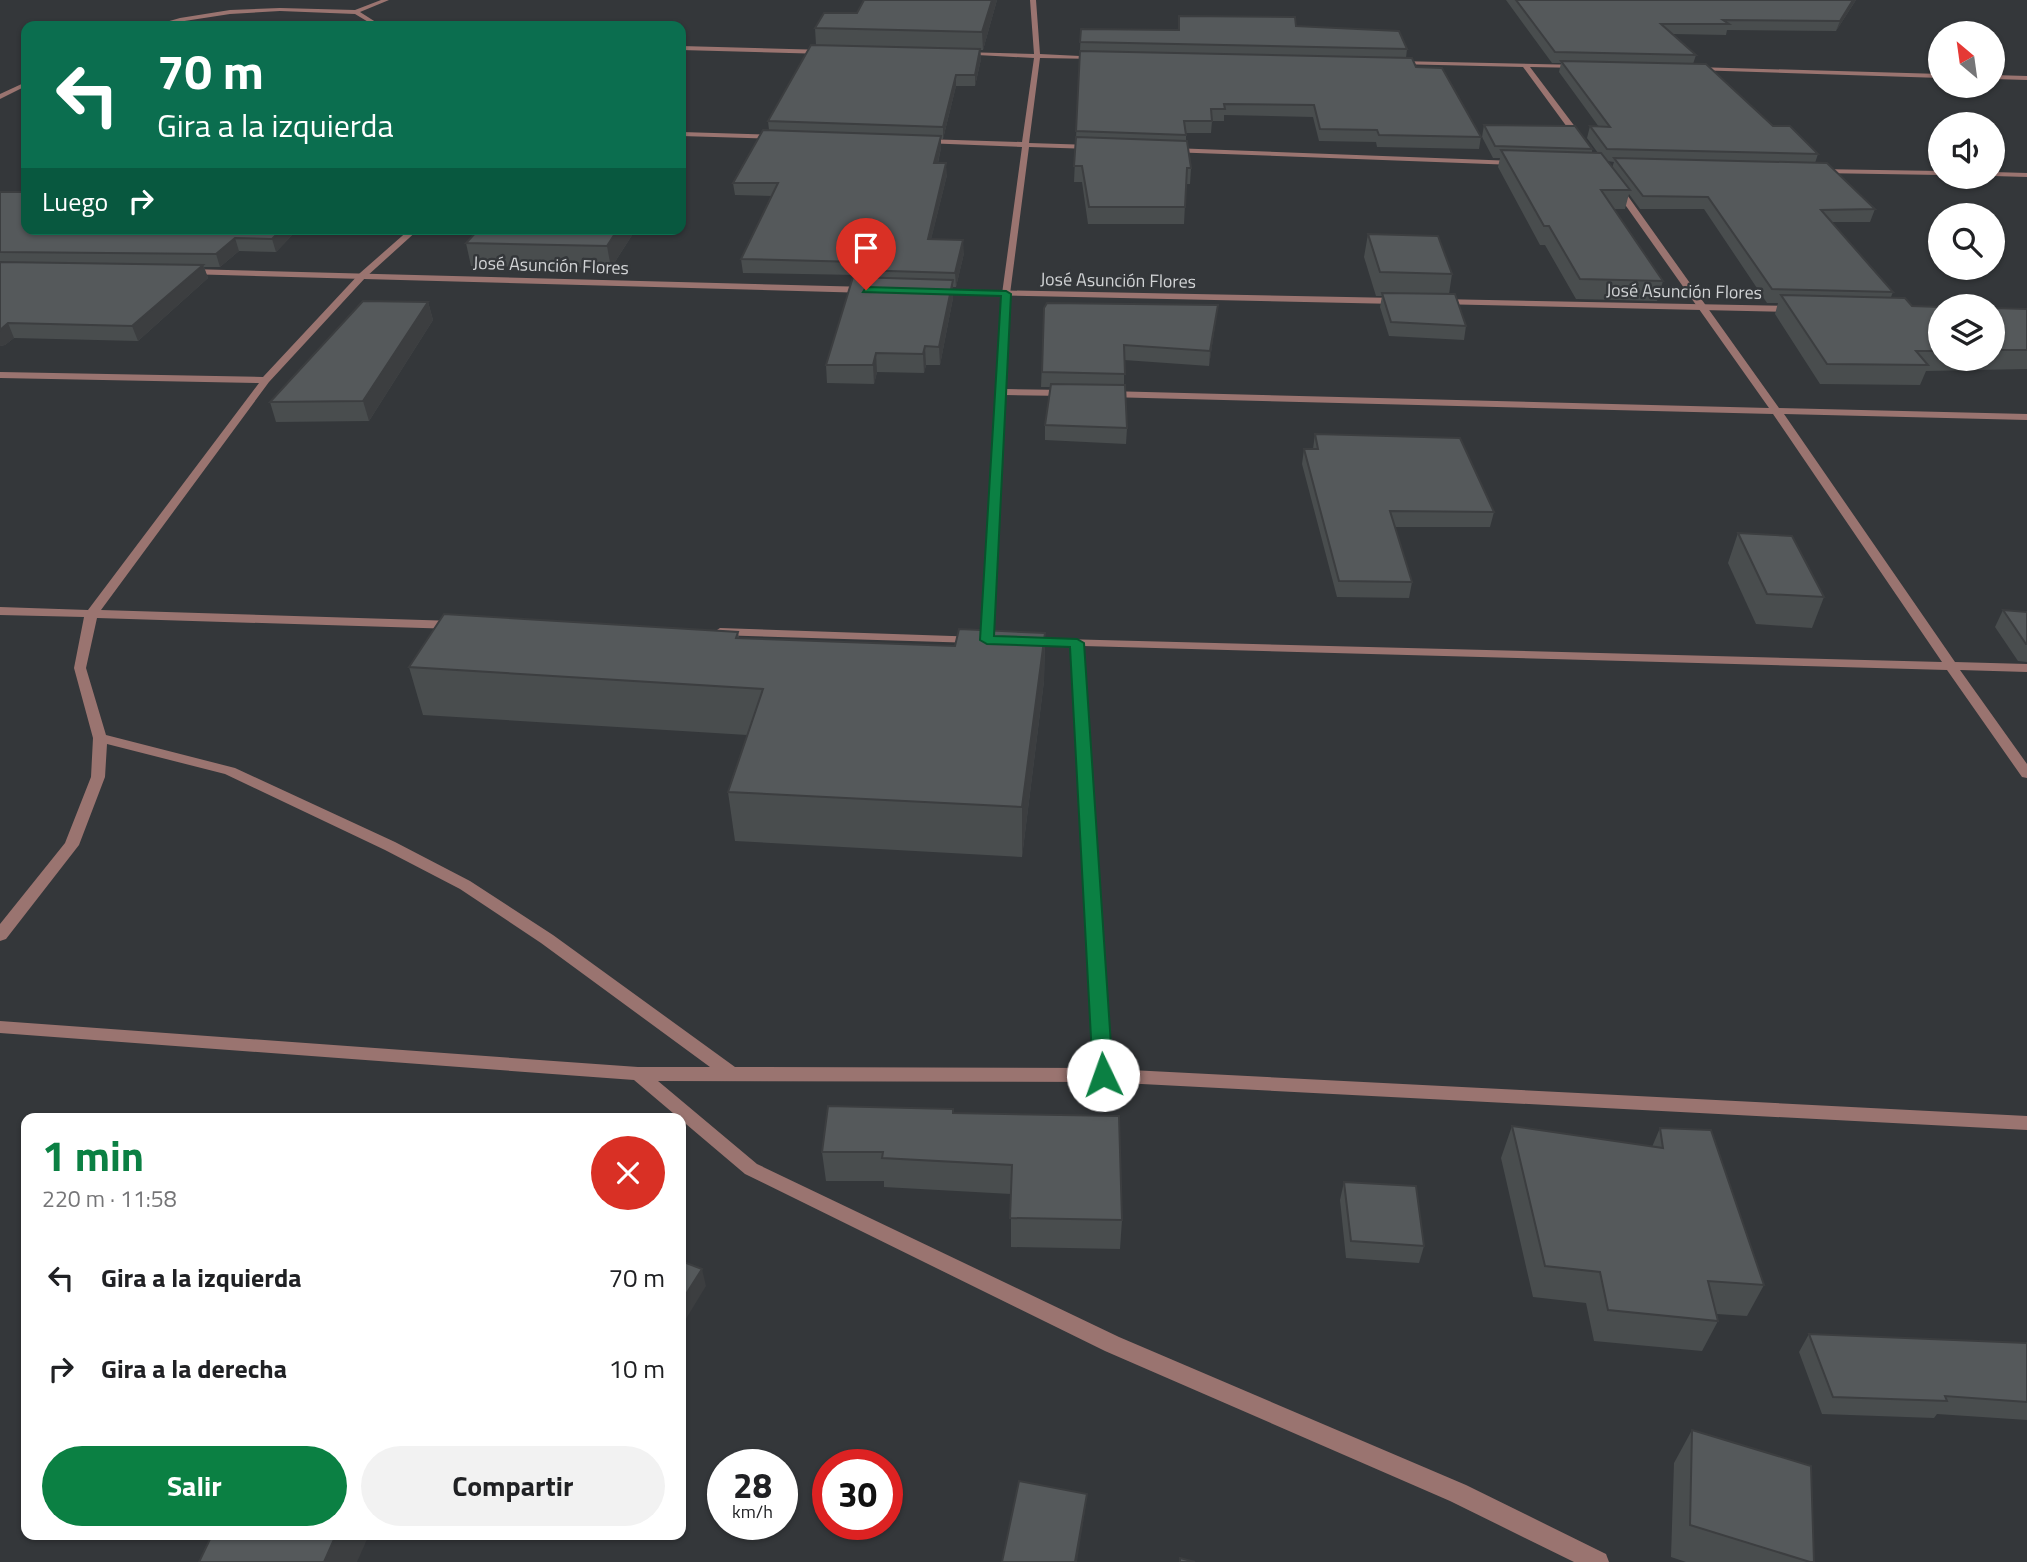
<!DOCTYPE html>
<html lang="es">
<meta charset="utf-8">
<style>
:root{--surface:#fff;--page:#f2f2f2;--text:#202124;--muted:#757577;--accent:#0b8043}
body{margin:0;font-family:"Titillium Web",sans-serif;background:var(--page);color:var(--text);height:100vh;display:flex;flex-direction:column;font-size:26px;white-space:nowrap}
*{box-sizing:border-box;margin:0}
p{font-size:23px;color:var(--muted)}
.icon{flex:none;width:38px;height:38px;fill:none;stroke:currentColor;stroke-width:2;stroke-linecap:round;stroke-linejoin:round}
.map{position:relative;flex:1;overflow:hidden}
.panel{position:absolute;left:21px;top:1113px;width:665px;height:427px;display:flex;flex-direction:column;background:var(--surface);border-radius:14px;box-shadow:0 2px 5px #0004}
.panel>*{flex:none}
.top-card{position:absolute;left:21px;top:21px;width:665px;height:214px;border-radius:14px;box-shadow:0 2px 5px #0004;background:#0b6e4f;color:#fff;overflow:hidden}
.needle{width:46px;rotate:331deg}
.controls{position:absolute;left:1928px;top:21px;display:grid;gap:14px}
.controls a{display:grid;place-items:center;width:77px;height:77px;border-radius:50%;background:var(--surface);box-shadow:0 2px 5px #0004;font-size:35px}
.speed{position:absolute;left:707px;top:1449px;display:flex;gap:14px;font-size:35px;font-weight:700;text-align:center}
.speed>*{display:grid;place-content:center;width:91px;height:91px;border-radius:50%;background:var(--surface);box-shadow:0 2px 5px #0004;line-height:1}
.speed small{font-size:18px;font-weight:400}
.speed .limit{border:10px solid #d22;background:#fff;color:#111}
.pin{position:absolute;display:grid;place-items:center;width:60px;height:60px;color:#fff;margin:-72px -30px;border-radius:50% 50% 50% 0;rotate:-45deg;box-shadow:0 0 7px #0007}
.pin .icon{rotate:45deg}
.me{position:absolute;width:77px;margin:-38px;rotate:357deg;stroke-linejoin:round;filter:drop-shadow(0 0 5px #0008)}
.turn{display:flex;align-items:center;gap:24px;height:147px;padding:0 21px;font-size:32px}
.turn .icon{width:91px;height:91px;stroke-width:2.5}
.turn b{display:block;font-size:49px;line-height:60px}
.then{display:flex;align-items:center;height:66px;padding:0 21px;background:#0003;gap:14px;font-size:26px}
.round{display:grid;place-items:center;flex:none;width:74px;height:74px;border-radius:37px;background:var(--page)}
.headline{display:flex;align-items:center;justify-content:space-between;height:119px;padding:0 21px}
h1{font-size:42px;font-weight:700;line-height:52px;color:var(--accent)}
.action{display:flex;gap:14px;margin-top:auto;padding:14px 21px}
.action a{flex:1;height:80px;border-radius:42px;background:var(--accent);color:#fff;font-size:28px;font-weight:700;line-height:80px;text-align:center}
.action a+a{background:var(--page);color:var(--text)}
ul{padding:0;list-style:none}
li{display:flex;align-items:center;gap:21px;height:91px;padding:0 21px}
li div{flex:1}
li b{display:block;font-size:26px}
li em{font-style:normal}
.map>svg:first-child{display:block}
</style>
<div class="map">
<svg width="2027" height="1562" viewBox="0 0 2027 1562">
<rect width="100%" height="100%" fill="#34373a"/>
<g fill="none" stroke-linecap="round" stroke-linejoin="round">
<g fill="#9a7470" fill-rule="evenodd">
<polygon points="381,0 389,0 360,12 382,26 375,26 355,14 280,11 230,14 152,26 180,18 230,10 280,8 355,10"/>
<polygon points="1030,0 1036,0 1040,54 1100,57 1097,59 1040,58 1029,143 1092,145 1096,147 1092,149 1029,147 1010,294 1006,389 1066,390 1071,393 1066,396 1005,395 993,640 987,644 981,641 976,643 716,635 714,632 720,628 981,637 1002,294 1022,147 924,143 920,141 924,139 1022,142 1034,58 959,54 962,52 1034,54"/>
<polygon points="681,46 826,50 829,52 826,54 681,50"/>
<polygon points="1397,61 1582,65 1580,68 1530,67 1585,140 1578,142 1523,67 1395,64"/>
<polygon points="1695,67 1941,74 1941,78 1693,70"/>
<polygon points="1993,75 2027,76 2027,80 1993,79"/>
<polygon points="26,82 26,86 0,99 0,94"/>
<polygon points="681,132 777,135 781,137 777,139 681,136"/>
<polygon points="1172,148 1515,161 1519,163 1515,165 1169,152"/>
<polygon points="1816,169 1941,171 1941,175 1819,173 1816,173"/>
<polygon points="1993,172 2027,173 2027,177 1993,176"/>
<polygon points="1614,185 1620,185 1779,408 2027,414 2027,420 1784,414 1955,662 2027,664 2027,672 1960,670 2027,764 2027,778 2022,777 1947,670 1083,646 1111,1069 2027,1116 2027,1130 1103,1082 658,1081 757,1164 1119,1337 1466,1485 1606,1554 1609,1562 1574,1562 1450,1501 1105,1351 745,1174 634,1080 0,1033 0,1021 638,1067 710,1067 541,943 460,889 385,850 225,774 107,744 105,777 79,845 6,939 0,941 0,924 65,843 91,777 93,738 74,668 84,617 0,615 0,607 88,610 259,383 0,378 0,372 263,377 360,273 410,229 419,229 366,277 269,382 101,610 455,621 461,625 455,629 97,618 86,668 106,735 235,768 395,842 470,881 553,935 735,1067 1094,1068 1071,646 1028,645 1022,641 1024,638 1942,662 1773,414 1107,397 1102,394 1107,391 1769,408 1614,189"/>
</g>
<g fill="#9a7470" fill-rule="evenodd">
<polygon points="189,269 869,287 873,290 869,293 186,274 185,272"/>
<polygon points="934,289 1397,298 1401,301 1397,304 931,294 931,290"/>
<polygon points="1438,299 1796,306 1800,309 1796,312 1435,304 1435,300"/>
</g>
</g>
<g fill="#494d4e" fill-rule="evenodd">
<polygon points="997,0 983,50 980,50 981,59 975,86 956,86 943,139 941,139 941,148 938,163 947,175 931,239 964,253 956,287 953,287 953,298 940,365 926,365 924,373 877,372 874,384 827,383 826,365 857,278 857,275 743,273 741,259 772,196 735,195 733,183 769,130 768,121 816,45 815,28 857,13"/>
<path d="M1506,0H1856L1836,31L1727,30L1726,35L1673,34L1696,55L1693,64L1773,126L1818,154L1815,163L1875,209L1870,222H1832L1893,292L1891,297L1912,306L1941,307V359H1993V308L2027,309V369L1926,371L1920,385L1820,384L1775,314L1778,303H1767L1704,209H1640L1629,194L1625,209H1613L1663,281L1657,301L1576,299L1545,245H1540L1498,167L1500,158H1493L1482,137L1484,125L1592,149V153H1598L1587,138L1590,126L1599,127L1559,72L1561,63H1552ZM1607,161L1614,162L1612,168Z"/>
<polygon points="1179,16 1296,26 1407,49 1406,58 1416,67 1481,137 1479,149 1377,147 1376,142 1319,141 1313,117 1224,115 1224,121 1212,121 1211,133 1186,133 1186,141 1191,168 1190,184 1186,184 1184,224 1088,224 1082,182 1074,182 1081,29 1179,30"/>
<polygon points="0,192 298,229 276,252 239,251 220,267 204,267 208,278 138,341 14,338 5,345 0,346"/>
<polygon points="479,229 636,229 611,268 471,266 466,243"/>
<polygon points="1368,234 1452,274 1449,294 1466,326 1464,340 1389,336 1380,307 1382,296 1376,296 1364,257"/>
<polygon points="428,302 433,320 369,421 276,422 270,402"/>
<polygon points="1218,305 1209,366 1124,360 1124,385 1127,428 1126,444 1045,440 1045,425 1050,387 1041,387 1044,308"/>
<polygon points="1315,434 1494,512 1490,527 1395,527 1412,582 1409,598 1337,597 1302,464 1304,449 1313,449"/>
<polygon points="1738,533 1824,597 1812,628 1756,624 1728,563"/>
<polygon points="2003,610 2027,612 2027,662 2018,661 1995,627"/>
<polygon points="738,632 739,638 955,646 1045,633 1044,681 1022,857 735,841 728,792 747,735 423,715 409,667"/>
<polygon points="953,1113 1122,1220 1120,1249 1011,1247 1011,1194 884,1187 884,1181 826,1181 822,1152"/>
<polygon points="1512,1126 1652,1147 1660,1128 1764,1285 1747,1316 1717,1314 1718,1321 1702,1351 1594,1341 1586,1303 1533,1297 1501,1158"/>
<polygon points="1344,1182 1424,1246 1419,1263 1346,1258 1340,1200"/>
<polygon points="1809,1334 2027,1343 2027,1420 1937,1414 1934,1418 1822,1414 1799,1352"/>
<polygon points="1692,1430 1814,1562 1686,1562 1671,1557 1674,1463"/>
</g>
<g fill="#3c3e40">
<polygon points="992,0 997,0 983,50 982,32"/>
<polygon points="1853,0 1856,0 1836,31 1840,21"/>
<polygon points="980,49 981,59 975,86 975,75"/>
<polygon points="956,75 956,86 943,139 943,127"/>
<polygon points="941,136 941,148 935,175 934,163"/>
<polygon points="946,163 947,175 928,252 928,239"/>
<polygon points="282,229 298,229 276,252 272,239"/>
<polygon points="618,229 636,229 611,268 607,246"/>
<polygon points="235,238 239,251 220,267 216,254"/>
<polygon points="963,240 964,253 956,287 955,273"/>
<polygon points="203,265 208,278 138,341 132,326"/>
<polygon points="953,280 953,298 940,365 939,347"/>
<polygon points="428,302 433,320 369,421 363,401"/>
<polygon points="1218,305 1216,319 1209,366 1210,351"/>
<polygon points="8,323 14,338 5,345 0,346 0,330"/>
<polygon points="925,346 926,365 924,373 923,354"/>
<polygon points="876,353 877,372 874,384 873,365"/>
<polygon points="1045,633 1044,681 1022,857 1022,807"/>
<polygon points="702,1269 706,1286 681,1327 681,1302"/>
<polygon points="1087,1494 1085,1511 1077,1562 1075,1562"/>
<polygon points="336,1535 369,1535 357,1562 324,1562"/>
</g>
<g fill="#55595b" stroke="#3c3e40" stroke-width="2">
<polygon points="864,0 992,0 982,32 815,28 824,13 857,13"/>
<polygon points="1516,0 1853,0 1840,21 1723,20 1729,24 1661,24 1696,55 1555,52"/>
<polygon points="1179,16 1295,17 1296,26 1399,31 1407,49 1080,42 1081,29 1179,30"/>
<polygon points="811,45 980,49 975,75 956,75 943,127 768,121"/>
<polygon points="1080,51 1412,58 1416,67 1442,68 1481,137 1379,135 1377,130 1320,129 1314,105 1224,104 1225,109 1211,109 1212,121 1184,121 1186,135 1076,131"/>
<polygon points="1561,61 1706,64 1773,126 1790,126 1818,154 1607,149 1590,126 1610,127"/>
<polygon points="1484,125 1575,126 1592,149 1495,146"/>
<polygon points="763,130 941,136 934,163 946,163 928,239 963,240 955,273 857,270 859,262 741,259 778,183 733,183"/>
<polygon points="1076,137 1187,141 1191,168 1187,168 1185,207 1089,207 1082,166 1074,166"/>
<polygon points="1501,150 1601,153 1630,190 1601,190 1663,281 1580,279 1549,226 1544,226"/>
<polygon points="1614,158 1827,163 1875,209 1821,210 1893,292 1772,289 1708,197 1643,196"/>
<polygon points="0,192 26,192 26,229 282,229 272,239 235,238 216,254 0,252"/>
<polygon points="479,229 618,229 607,246 466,243"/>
<polygon points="1368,234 1438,236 1452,274 1380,272"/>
<polygon points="0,262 203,265 132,326 8,323 0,330"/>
<polygon points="853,277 953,280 939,347 925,346 923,354 876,353 873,365 826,365"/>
<polygon points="1382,293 1455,294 1466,326 1391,322"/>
<polygon points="1781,295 1905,298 1912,306 1941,307 1941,351 1916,351 1928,365 1827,364"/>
<polygon points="363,301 428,302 363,401 270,402"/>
<polygon points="1047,303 1218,305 1210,351 1124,345 1125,374 1042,372 1044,308"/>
<polygon points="1993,308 2027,309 2027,350 1993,350"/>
<polygon points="1051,384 1125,385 1127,428 1045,425"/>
<polygon points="1315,434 1460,438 1494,512 1390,511 1412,582 1339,581 1304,449 1318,449"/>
<polygon points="1738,533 1792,536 1824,597 1767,594"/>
<polygon points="2003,610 2027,612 2027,644 2026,644"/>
<polygon points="444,614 738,632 736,638 955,646 959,629 1045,633 1022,807 728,792 763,689 409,667"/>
<polygon points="828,1106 953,1109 953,1113 1119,1116 1122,1220 1010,1218 1012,1165 882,1158 883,1152 822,1152"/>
<polygon points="1512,1126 1663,1148 1660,1128 1711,1130 1764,1285 1708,1281 1718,1321 1608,1310 1600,1272 1545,1266"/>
<polygon points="1344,1182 1416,1186 1424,1246 1351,1241"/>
<polygon points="681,1261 702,1269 681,1302"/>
<polygon points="1809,1334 2027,1343 2027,1402 1945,1396 1947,1401 1833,1397"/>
<polygon points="1692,1430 1811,1466 1814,1562 1810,1562 1690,1525"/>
<polygon points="1019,1481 1087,1494 1075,1562 1002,1562"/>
<polygon points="212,1535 336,1535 324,1562 199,1562"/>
<polygon points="1180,1558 1195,1562 1180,1562"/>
</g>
<polygon fill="#0b8043" stroke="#07532c" stroke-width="2" points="866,287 1006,291 1011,294 994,636 1077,639 1084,643 1113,1075 1110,1081 1096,1081 1093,1075 1070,647 987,644 980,640 1001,296 863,292"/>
<g text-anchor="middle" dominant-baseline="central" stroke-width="5" stroke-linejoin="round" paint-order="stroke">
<g font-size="18" fill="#d1d3d5" stroke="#34373a">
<text transform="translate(551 265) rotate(2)">José Asunción Flores</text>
<text transform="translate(1118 280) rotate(1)">José Asunción Flores</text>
<text transform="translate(1684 291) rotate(1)">José Asunción Flores</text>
</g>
</g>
</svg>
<div class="controls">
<a><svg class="needle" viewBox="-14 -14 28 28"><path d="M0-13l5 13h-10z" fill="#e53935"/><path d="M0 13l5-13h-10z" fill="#757577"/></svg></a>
<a><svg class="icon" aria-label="sound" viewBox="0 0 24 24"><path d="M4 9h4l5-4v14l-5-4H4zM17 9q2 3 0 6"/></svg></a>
<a><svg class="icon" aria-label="search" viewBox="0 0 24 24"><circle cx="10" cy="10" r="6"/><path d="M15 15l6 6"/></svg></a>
<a><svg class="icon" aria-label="layers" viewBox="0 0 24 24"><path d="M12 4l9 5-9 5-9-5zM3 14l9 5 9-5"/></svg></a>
</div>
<div class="speed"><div>28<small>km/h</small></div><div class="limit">30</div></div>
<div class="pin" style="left:866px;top:290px;background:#d93025"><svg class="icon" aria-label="arrive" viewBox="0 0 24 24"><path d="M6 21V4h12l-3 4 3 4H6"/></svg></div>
<svg class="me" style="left:1103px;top:1075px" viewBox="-20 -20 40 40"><circle r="19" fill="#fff"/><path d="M0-13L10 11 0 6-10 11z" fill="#0b8043"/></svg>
<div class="top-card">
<div class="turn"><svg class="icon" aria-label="left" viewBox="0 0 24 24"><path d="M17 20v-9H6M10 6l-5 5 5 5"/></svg><div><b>70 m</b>Gira a la izquierda</div></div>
<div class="then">Luego<svg class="icon" aria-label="right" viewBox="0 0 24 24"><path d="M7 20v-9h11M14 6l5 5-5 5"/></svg></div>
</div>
<section class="panel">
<div class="headline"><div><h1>1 min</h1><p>220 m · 11:58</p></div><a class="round" style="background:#d93025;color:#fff"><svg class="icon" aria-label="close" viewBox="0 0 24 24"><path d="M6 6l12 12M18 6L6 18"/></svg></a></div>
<ul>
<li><svg class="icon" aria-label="left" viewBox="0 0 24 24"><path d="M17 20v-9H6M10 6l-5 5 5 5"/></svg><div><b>Gira a la izquierda</b></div><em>70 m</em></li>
<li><svg class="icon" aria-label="right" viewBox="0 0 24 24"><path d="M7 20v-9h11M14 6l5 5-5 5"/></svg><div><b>Gira a la derecha</b></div><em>10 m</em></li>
</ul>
<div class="action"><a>Salir</a><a>Compartir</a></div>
</section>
</div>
